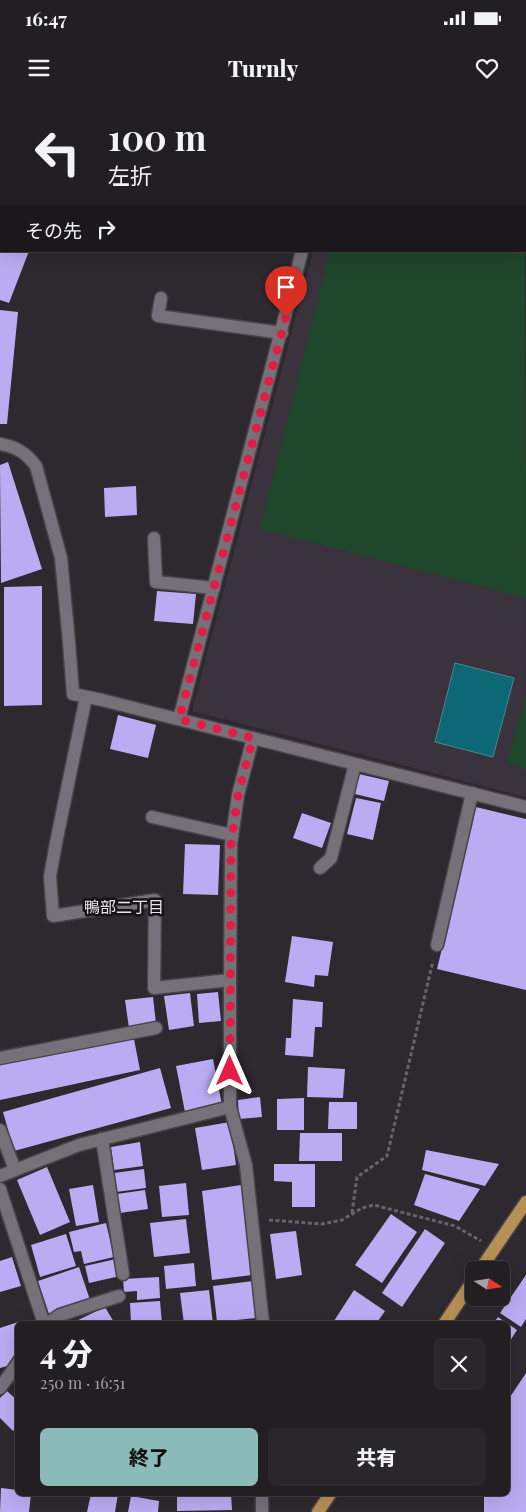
<!DOCTYPE html>
<html lang="ja">
<meta charset="utf-8">
<style>
:root{--surface:#221f23;--page:#2a272b;--text:#f1f3f6;--muted:#a2a2a6;--line:#3f3d41;--accent:#8bbbb9}
body{margin:0;font-family:"Playfair Display","Noto Sans JP",serif;background:var(--page);color:var(--text);height:100vh;display:flex;flex-direction:column;font-size:19px;white-space:nowrap}
*{box-sizing:border-box;margin:0}
p{font-size:16px;color:var(--muted)}
.icon{flex:none;width:28px;height:28px;fill:none;stroke:currentColor;stroke-width:2;stroke-linecap:round;stroke-linejoin:round}
.map{position:relative;flex:1;overflow:hidden}
.sheet{position:absolute;left:15px;top:1221px;width:495px;height:175px;display:flex;flex-direction:column;background:var(--surface);border-radius:8px;box-shadow:0 5px 20px #0002,0 0 0 1px var(--line)}
.sheet>*{flex:none}
.top-card{position:absolute;left:0px;top:0px;width:526px;height:152px;box-shadow:0 5px 20px #0002,0 0 0 1px var(--line);background:#221f23;color:var(--text);overflow:hidden}
.needle{width:32px;rotate:102deg}
.controls{position:absolute;left:465px;top:1161px;display:grid;gap:10px}
.controls a{display:grid;place-items:center;width:45px;height:45px;border-radius:8px;background:var(--surface);box-shadow:0 5px 20px #0002,0 0 0 1px var(--line);font-size:25px}
.pin{position:absolute;display:grid;place-items:center;width:42px;height:42px;color:#fff;margin:-51px -21px;border-radius:50% 50% 50% 0;rotate:-45deg;box-shadow:0 0 5px #0007}
.pin .icon{rotate:45deg}
.me{position:absolute;width:55px;margin:-28px;rotate:0deg;stroke-linejoin:round;filter:drop-shadow(0 0 4px #0008)}
.turn{display:flex;align-items:center;gap:18px;height:105px;padding:0 25px;font-size:22px}
.turn .icon{width:65px;height:65px;stroke-width:2.5}
.turn b{display:block;font-size:35px;line-height:42px}
.then{display:flex;align-items:center;height:48px;padding:0 25px;background:#0003;gap:10px;font-size:19px}
.round{display:grid;place-items:center;flex:none;width:52px;height:52px;border-radius:8px;background:var(--page)}
.headline{display:flex;align-items:center;justify-content:space-between;height:85px;padding:0 25px}
h1{font-size:30px;font-weight:800;line-height:38px}
.button{display:flex;gap:10px;margin-top:auto;padding:10px 25px}
.button a{flex:1;height:58px;border-radius:8px;background:var(--accent);color:#111;font-size:20px;font-weight:800;line-height:58px;text-align:center}
.button a+a{background:var(--page);color:var(--text)}
.status{display:flex;justify-content:space-between;align-items:center;height:35px;padding:0 25px;background:var(--surface);direction:ltr}
.status svg{height:14px;fill:currentColor}
header{display:flex;justify-content:space-between;align-items:center;height:65px;padding:0 25px;background:var(--surface);font-size:22px;font-weight:800}
.map>svg:first-child{display:block}
</style>
<div class="status"><b>16:47</b><svg viewBox="0 0 49 12"><path d="M0 12V9h3v3zM5 12V6h3v6zM10 12V3h3v9zM15 12V0h3v12zM26 1h20v11H26zM47 4h2v5h-2z"/></svg></div>
<header><svg class="icon" aria-label="menu" viewBox="0 0 24 24"><path d="M4 6h16M4 12h16M4 18h16"/></svg>Turnly<svg class="icon" aria-label="heart" viewBox="0 0 24 24"><path d="M12 20l-8-8c-3-5 5-10 8-4 3-6 11-1 8 4z"/></svg></header>
<div class="map">
<svg width="526" height="1412" viewBox="0 0 526 1412">
<rect width="100%" height="100%" fill="#2d292f"/>
<polygon fill="#3a323c" points="525,100 526,697 192,611 313,151 525,151"/>
<g fill="#1f472b">
<polygon points="525,113 526,498 260,429 330,151 525,151"/>
<polygon points="526,595 526,669 507,664"/>
</g>
<polygon fill="#0c6875" stroke="#4a8993" points="455,563 514,578 493,657 435,642"/>
<g fill="#b9acf2">
<polygon points="0,151 29,151 9,203 0,200"/>
<polygon points="0,210 18,212 7,324 0,324"/>
<polygon points="8,362 42,469 1,483 0,365"/>
<polygon points="136,386 137,415 105,417 104,388"/>
<polygon points="42,486 42,605 4,606 4,487"/>
<polygon points="157,491 196,494 193,524 154,521"/>
<polygon points="118,615 156,625 148,658 110,649"/>
<polygon points="359,674 389,681 384,701 355,694"/>
<polygon points="356,698 381,703 373,740 347,734"/>
<polygon points="476,707 526,719 526,890 437,869"/>
<polygon points="302,713 331,723 322,748 293,738"/>
<polygon points="185,744 220,745 218,795 183,794"/>
<polygon points="292,836 333,842 328,876 315,875 314,887 285,882"/>
<polygon points="218,892 221,921 199,923 197,894"/>
<polygon points="190,893 194,926 169,930 164,896"/>
<polygon points="153,897 156,924 129,928 125,900"/>
<polygon points="293,899 323,902 322,927 315,927 313,957 285,955 286,938 291,938"/>
<polygon points="134,939 140,970 0,1000 0,964"/>
<polygon points="213,959 222,1005 185,1012 176,966"/>
<polygon points="308,967 345,969 343,998 307,997"/>
<polygon points="160,968 171,1008 14,1051 3,1012"/>
<polygon points="260,997 262,1017 239,1019 238,1000"/>
<polygon points="304,998 304,1030 277,1030 277,999"/>
<polygon points="329,1002 357,1002 357,1029 328,1029"/>
<polygon points="230,1022 236,1065 202,1070 195,1028"/>
<polygon points="300,1033 342,1033 342,1061 299,1061"/>
<polygon points="140,1042 143,1066 114,1070 111,1047"/>
<polygon points="426,1050 499,1064 485,1086 422,1070"/>
<polygon points="274,1064 315,1064 315,1107 292,1107 292,1082 274,1081"/>
<polygon points="47,1067 70,1122 40,1135 17,1080"/>
<polygon points="144,1069 146,1088 116,1092 114,1073"/>
<polygon points="425,1074 480,1089 459,1121 414,1105"/>
<polygon points="186,1083 189,1115 162,1117 159,1086"/>
<polygon points="93,1085 99,1122 76,1126 69,1089"/>
<polygon points="241,1085 252,1175 212,1180 202,1091"/>
<polygon points="145,1090 148,1109 120,1113 117,1094"/>
<polygon points="391,1114 417,1132 382,1183 355,1165"/>
<polygon points="186,1119 190,1153 154,1157 150,1123"/>
<polygon points="106,1123 114,1157 84,1164 81,1151 74,1152 69,1132"/>
<polygon points="425,1129 445,1143 402,1207 382,1193"/>
<polygon points="296,1131 302,1175 276,1179 270,1134"/>
<polygon points="66,1134 76,1166 40,1177 31,1145"/>
<polygon points="12,1157 21,1186 0,1192 0,1161"/>
<polygon points="116,1159 120,1176 89,1183 85,1166"/>
<polygon points="194,1163 196,1186 166,1189 164,1166"/>
<polygon points="79,1167 90,1200 49,1214 38,1181"/>
<polygon points="526,1175 526,1219 521,1227 500,1213"/>
<polygon points="159,1177 160,1198 137,1200 137,1191 124,1192 123,1179"/>
<polygon points="253,1181 257,1218 217,1222 213,1186"/>
<polygon points="209,1190 213,1224 184,1224 180,1193"/>
<polygon points="354,1190 385,1211 376,1224 332,1224"/>
<polygon points="160,1201 162,1224 131,1224 130,1203"/>
<polygon points="105,1207 115,1224 70,1224"/>
<polygon points="498,1217 517,1230 508,1244 508,1224 493,1224"/>
<polygon points="21,1221 22,1224 18,1224 18,1249 7,1266 0,1268 0,1228"/>
<polygon points="526,1273 526,1412 484,1412 484,1394 508,1394 508,1300"/>
<polygon points="7,1291 18,1301 18,1326 13,1331 0,1318 0,1298"/>
<polygon points="16,1356 18,1356 18,1371 15,1371"/>
<polygon points="1,1388 18,1390 18,1394 31,1394 29,1412 0,1412"/>
<polygon points="91,1394 118,1394 115,1412 87,1412"/>
<polygon points="177,1394 231,1394 232,1410 177,1411"/>
<polygon points="131,1396 159,1401 158,1412 128,1412"/>
</g>
<g fill="none" stroke-linecap="round" stroke-linejoin="round">
<g stroke="#494449" stroke-width="15">
<g id="minor">
<polyline points="210,0 210,1"/>
<polyline points="326,0 326,1"/>
<polyline points="525,7 526,2"/>
<polyline points="161,198 158,216 282,233"/>
<path d="M0,344C17,347 26,353 36,366L61,458L69,542L73,594L102,600L526,707"/>
<polyline points="154,438 156,482 214,488"/>
<polyline points="86,597 57,738 50,776 53,816 155,800 154,888 230,880 231,744 238,695 253,638"/>
<polyline points="179,619 302,151"/>
<polyline points="152,717 232,735"/>
<polyline points="320,768 331,758 355,664"/>
<polyline points="437,845 472,693"/>
<polyline points="230,880 230,1007 246,1065 263,1224"/>
<polyline points="0,958 156,928"/>
<polyline points="0,1030 15,1070"/>
<polyline points="102,1039 123,1174"/>
<polyline points="0,1076 79,1045 230,1007"/>
<polyline points="0,1089 44,1224"/>
<polyline points="47,1224 60,1215 119,1196"/>
<polyline points="0,1288 18,1263"/>
<polyline points="262,1412 262,1394"/>
</g>
</g>
<g stroke="#494449" stroke-width="15">
<g id="major">
<polyline points="480,1170 526,1102"/>
<polyline points="444,1224 474,1179"/>
<polyline points="318,1412 330,1394"/>
</g>
</g>
<g stroke="#676368" stroke-width="3" stroke-dasharray="4 2.5" stroke-linecap="butt">
<polyline points="525,88 526,88"/>
<polyline points="352,1113 357,1077 387,1056 433,861"/>
<polyline points="269,1120 322,1124 342,1120 362,1108 374,1105 455,1126 481,1141"/>
</g>
<use href="#minor" stroke="#767178" stroke-width="12"/>
<use href="#major" stroke="#b79055" stroke-width="12"/>
</g>
<g fill="none" stroke-linecap="round" stroke-linejoin="round">
<polyline stroke="#e11d48" stroke-width="9" stroke-dasharray="0 16.2" points="230,971 231,744 238,695 253,638 179,619 286,217"/>
</g>
<g text-anchor="middle" dominant-baseline="central" stroke-width="5" stroke-linejoin="round" paint-order="stroke">
<g font-size="16" fill="#e8e1e9" stroke="#141215">
<text x="124" y="806">鴨部二丁目</text>
</g>
</g>
</svg>
<div class="controls">
<a><svg class="needle" viewBox="-14 -14 28 28"><path d="M0-13l5 13h-10z" fill="#e53935"/><path d="M0 13l5-13h-10z" fill="#a2a2a6"/></svg></a>
</div>
<div class="pin" style="left:286px;top:217px;background:#d93025"><svg class="icon" aria-label="arrive" viewBox="0 0 24 24"><path d="M6 21V4h12l-3 4 3 4H6"/></svg></div>
<svg class="me" style="left:230px;top:971px" viewBox="-20 -20 40 40"><path d="M0-17L14 15 0 8-14 15z" fill="#e11d48" stroke="#fff" stroke-width="4"/></svg>
<div class="top-card">
<div class="turn"><svg class="icon" aria-label="left" viewBox="0 0 24 24"><path d="M17 20v-9H6M10 6l-5 5 5 5"/></svg><div><b>100 m</b>左折</div></div>
<div class="then">その先<svg class="icon" aria-label="right" viewBox="0 0 24 24"><path d="M7 20v-9h11M14 6l5 5-5 5"/></svg></div>
</div>
<section class="sheet">
<div class="headline"><div><h1>4 分</h1><p>250 m · 16:51</p></div><a class="round"><svg class="icon" aria-label="close" viewBox="0 0 24 24"><path d="M6 6l12 12M18 6L6 18"/></svg></a></div>
<div class="button"><a>終了</a><a>共有</a></div>
</section>
</div>
